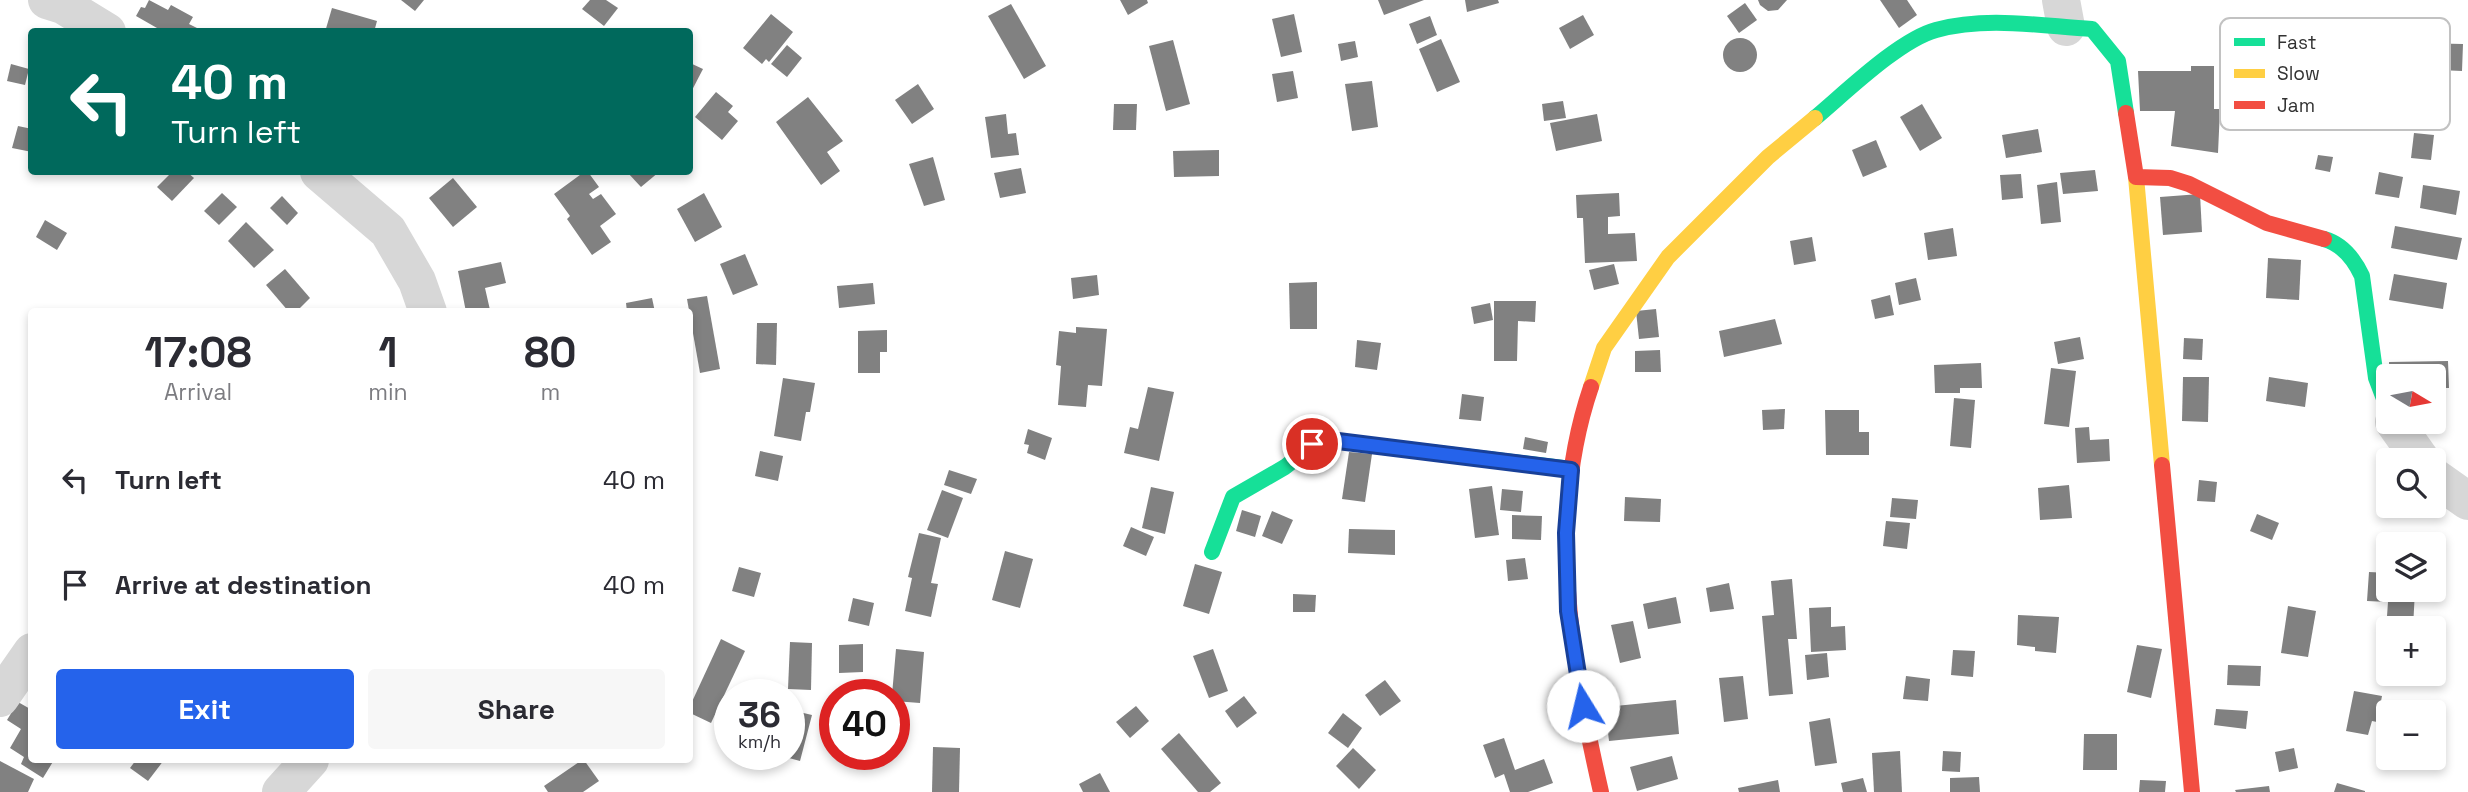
<!DOCTYPE html>
<meta charset="utf-8">
<style>
:root{--surface:#fff;--page:#f7f7f7;--text:#2b2b33;--muted:#7c7c81;--accent:#2563eb}
body{margin:0;font-family:"Space Grotesk",sans-serif;background:var(--page);color:var(--text);height:100vh;display:flex;flex-direction:column;font-size:26px;white-space:nowrap}
*{box-sizing:border-box;margin:0}
p{font-size:23px;color:var(--muted)}
.icon{flex:none;width:38px;height:38px;fill:none;stroke:currentColor;stroke-width:2;stroke-linecap:round;stroke-linejoin:round}
.map{position:relative;flex:1;overflow:hidden}
.side{position:absolute;left:28px;top:308px;width:665px;height:455px;display:flex;flex-direction:column;background:var(--surface);border-radius:7px;box-shadow:0 4px 10px #0003}
.side>*{flex:none}
.top-card{position:absolute;left:28px;top:28px;width:665px;height:147px;border-radius:7px;box-shadow:0 4px 10px #0003;background:#00695c;color:#fff;overflow:hidden}
.needle{width:46px;rotate:100deg}
.buttons{position:absolute;left:2376px;top:364px;display:grid;gap:14px}
.buttons a{display:grid;place-items:center;width:70px;height:70px;border-radius:7px;background:var(--surface);box-shadow:0 4px 10px #0003;font-size:35px}
.speed{position:absolute;left:714px;top:679px;display:flex;gap:14px;font-size:35px;font-weight:700;text-align:center}
.speed>*{display:grid;place-content:center;width:91px;height:91px;border-radius:50%;background:var(--surface);box-shadow:0 4px 10px #0003;line-height:1}
.speed small{font-size:18px;font-weight:400}
.speed .limit{border:10px solid #d22;background:#fff;color:#111}
.pin{position:absolute;display:grid;place-items:center;width:60px;height:60px;color:#fff;margin:-30px;border:4px solid #fff;border-radius:50%;box-shadow:0 2px 7px #0007}
.me{position:absolute;width:77px;margin:-38px;rotate:351deg;stroke-linejoin:round;filter:drop-shadow(0 0 5px #0008)}
.turn{display:flex;align-items:center;gap:24px;height:147px;padding:0 28px;font-size:32px}
.turn .icon{width:91px;height:91px;stroke-width:2.5}
.turn b{display:block;font-size:49px;line-height:60px}
.eta{display:flex;justify-content:space-evenly;align-items:center;height:119px;text-align:center}
.eta b{font-size:42px;font-weight:600;line-height:49px}
.button{display:flex;gap:14px;margin-top:auto;padding:14px 28px}
.button a{flex:1;height:80px;border-radius:7px;background:var(--accent);color:#fff;font-size:28px;font-weight:600;line-height:80px;text-align:center}
.button a+a{background:var(--page);color:var(--text)}
ul{padding:0;list-style:none}
li{display:flex;align-items:center;gap:21px;height:105px;padding:0 28px}
li div{flex:1}
li b{display:block;font-size:26px}
li em{font-style:normal}
.map>svg:first-child{display:block}
</style>
<div class="map">
<svg width="2468" height="792" viewBox="0 0 2468 792">
<rect width="100%" height="100%" fill="#fff"/>
<g fill="#818181">
<polygon points="149,0 168,10 171,5 193,17 189,24 199,29 198,32 164,32 136,16 141,7 145,8"/>
<polygon points="401,0 424,0 415,11"/>
<polygon points="590,0 606,0 618,8 604,26 582,9"/>
<polygon points="1120,0 1147,0 1148,3 1128,15"/>
<polygon points="1378,0 1424,0 1384,15"/>
<polygon points="1465,0 1498,0 1499,3 1467,12"/>
<polygon points="1758,0 1787,0 1778,10 1768,11 1760,5"/>
<polygon points="1880,0 1907,0 1917,15 1899,28"/>
<polygon points="1745,3 1757,20 1739,33 1727,16"/>
<polygon points="1011,4 1046,66 1024,79 988,16"/>
<polygon points="332,8 377,21 374,32 325,32"/>
<polygon points="771,14 793,32 769,62 766,59 762,64 743,48"/>
<polygon points="1294,14 1302,52 1281,57 1272,19"/>
<polygon points="1583,15 1594,35 1570,49 1559,28"/>
<polygon points="1430,16 1437,35 1417,44 1409,24"/>
<circle cx="1740" cy="55" r="17"/>
<polygon points="1441,39 1460,82 1437,92 1419,49"/>
<polygon points="1173,40 1190,104 1166,111 1149,46"/>
<polygon points="1355,41 1358,57 1341,61 1338,44"/>
<polygon points="2418,43 2463,44 2462,71 2439,70 2438,86 2418,86"/>
<polygon points="787,45 802,58 787,77 771,64"/>
<polygon points="690,63 703,69 690,94"/>
<polygon points="11,64 29,69 25,85 7,81"/>
<polygon points="2191,66 2214,66 2214,109 2220,109 2218,153 2171,146 2175,111 2140,111 2138,71 2191,71"/>
<polygon points="1293,71 1298,98 1277,102 1272,74"/>
<polygon points="1372,81 1378,127 1352,131 1345,84"/>
<polygon points="918,84 934,109 912,124 895,100"/>
<polygon points="716,92 733,106 728,112 738,121 722,140 695,117"/>
<polygon points="808,97 843,141 827,152 840,171 821,185 776,122"/>
<polygon points="1563,101 1566,118 1544,121 1542,104"/>
<polygon points="1114,104 1137,104 1136,130 1113,130"/>
<polygon points="1922,104 1942,138 1920,151 1900,117"/>
<polygon points="1006,114 1008,134 1016,133 1019,155 991,158 985,117"/>
<polygon points="1597,114 1602,141 1556,151 1550,123"/>
<polygon points="18,126 32,129 32,152 12,148"/>
<polygon points="2038,129 2042,152 2006,158 2002,135"/>
<polygon points="2414,133 2434,135 2431,160 2411,158"/>
<polygon points="1876,140 1887,167 1863,177 1852,150"/>
<polygon points="1219,150 1219,176 1174,177 1173,151"/>
<polygon points="2318,155 2333,157 2330,172 2315,169"/>
<polygon points="933,157 945,200 924,206 909,164"/>
<polygon points="1021,168 1026,193 1000,198 994,173"/>
<polygon points="2095,170 2098,191 2063,194 2060,173"/>
<polygon points="172,172 187,172 194,178 172,201 157,187"/>
<polygon points="584,172 588,172 599,187 589,194 593,199 601,194 616,214 600,226 611,242 592,255 567,219 570,216 554,194"/>
<polygon points="627,172 659,172 641,187"/>
<polygon points="2379,172 2403,177 2399,198 2375,194"/>
<polygon points="2021,174 2023,198 2002,200 2000,175"/>
<polygon points="453,178 477,207 453,227 429,198"/>
<polygon points="2057,182 2061,222 2041,224 2037,185"/>
<polygon points="2423,185 2460,191 2456,215 2420,208"/>
<polygon points="222,193 237,207 219,225 204,211"/>
<polygon points="704,193 722,227 695,242 677,209"/>
<polygon points="1619,193 1620,216 1608,217 1608,234 1635,233 1637,261 1585,263 1583,218 1577,218 1576,195"/>
<polygon points="2200,194 2202,232 2163,235 2160,197"/>
<polygon points="282,196 298,213 287,225 270,208"/>
<polygon points="45,220 67,233 57,250 36,237"/>
<polygon points="246,222 274,250 254,268 228,241"/>
<polygon points="2395,226 2462,238 2457,260 2391,248"/>
<polygon points="1953,228 1957,256 1928,260 1924,233"/>
<polygon points="1812,237 1816,261 1794,265 1790,241"/>
<polygon points="745,254 758,285 733,295 720,264"/>
<polygon points="2268,258 2301,260 2299,300 2266,298"/>
<polygon points="501,262 506,283 485,288 490,310 466,312 458,271"/>
<polygon points="1614,264 1619,284 1594,290 1589,270"/>
<polygon points="285,269 310,298 296,312 289,312 266,285"/>
<polygon points="2394,274 2447,283 2443,309 2389,300"/>
<polygon points="1097,275 1099,295 1073,299 1071,278"/>
<polygon points="1916,278 1921,300 1899,305 1895,283"/>
<polygon points="1317,282 1317,329 1290,329 1289,283"/>
<polygon points="873,283 875,304 839,308 837,286"/>
<polygon points="1890,295 1894,315 1875,319 1871,300"/>
<polygon points="707,296 720,369 700,373 687,299"/>
<polygon points="652,298 655,312 627,312 626,303"/>
<polygon points="1494,301 1536,301 1535,322 1518,321 1517,361 1494,361"/>
<polygon points="1490,303 1493,320 1474,324 1471,307"/>
<polygon points="1656,309 1659,337 1639,339 1636,311"/>
<polygon points="1775,319 1782,344 1724,357 1719,331"/>
<polygon points="757,323 777,323 776,365 756,364"/>
<polygon points="1076,327 1107,329 1102,386 1088,385 1086,407 1058,405 1061,366 1056,365 1059,331 1076,333"/>
<polygon points="887,330 887,352 880,352 880,373 858,373 858,331"/>
<polygon points="2080,337 2084,359 2058,364 2054,342"/>
<polygon points="2184,338 2203,339 2202,360 2183,359"/>
<polygon points="1357,340 1381,343 1377,370 1355,367"/>
<polygon points="1660,350 1661,372 1635,372 1635,351"/>
<polygon points="2448,361 2449,388 2434,388 2434,376 2389,376 2389,362"/>
<polygon points="1981,363 1982,388 1960,388 1960,393 1935,393 1934,365"/>
<polygon points="2051,368 2076,371 2069,427 2044,424"/>
<polygon points="2183,377 2209,377 2208,422 2182,421"/>
<polygon points="2269,377 2308,383 2305,407 2266,401"/>
<polygon points="783,378 815,383 810,412 806,412 801,441 774,436"/>
<polygon points="1148,387 1174,392 1159,461 1124,453 1130,427 1138,429"/>
<polygon points="1462,394 1484,397 1481,421 1459,419"/>
<polygon points="1954,398 1975,400 1971,448 1950,446"/>
<polygon points="1785,409 1784,429 1763,430 1762,410"/>
<polygon points="1825,410 1859,410 1859,432 1869,432 1869,455 1826,455"/>
<polygon points="2089,427 2090,440 2109,439 2110,461 2077,463 2075,428"/>
<polygon points="1028,429 1052,438 1045,460 1027,453 1029,445 1024,444"/>
<polygon points="1525,437 1548,442 1546,453 1523,449"/>
<polygon points="760,451 783,456 778,481 755,476"/>
<polygon points="1349,452 1372,454 1365,502 1342,499"/>
<polygon points="949,470 977,479 971,494 944,485"/>
<polygon points="2199,480 2217,482 2215,502 2197,501"/>
<polygon points="2069,485 2072,518 2040,520 2038,488"/>
<polygon points="1492,486 1499,535 1475,538 1469,489"/>
<polygon points="1151,487 1174,492 1165,534 1142,528"/>
<polygon points="1502,489 1523,491 1521,512 1500,510"/>
<polygon points="942,490 963,498 948,538 927,530"/>
<polygon points="1625,497 1661,499 1660,522 1624,521"/>
<polygon points="1892,498 1918,500 1916,519 1890,517"/>
<polygon points="1242,510 1261,516 1255,537 1236,531"/>
<polygon points="1272,511 1293,520 1282,544 1262,536"/>
<polygon points="2257,514 2279,523 2272,540 2250,531"/>
<polygon points="1512,515 1542,516 1541,540 1512,539"/>
<polygon points="1886,521 1910,523 1907,549 1883,546"/>
<polygon points="1131,527 1154,537 1146,556 1123,546"/>
<polygon points="1349,529 1395,530 1395,555 1348,553"/>
<polygon points="919,533 941,538 931,583 938,584 931,617 905,611 912,578 908,577"/>
<polygon points="1005,551 1033,559 1020,608 992,600"/>
<polygon points="1525,558 1528,579 1508,581 1506,560"/>
<polygon points="1195,564 1222,572 1209,614 1183,606"/>
<polygon points="739,567 761,573 754,597 732,591"/>
<polygon points="2369,572 2389,573 2389,590 2415,590 2413,628 2389,628 2389,645 2385,645 2388,602 2367,601"/>
<polygon points="1792,579 1797,639 1788,639 1793,694 1769,696 1762,616 1774,615 1771,581"/>
<polygon points="1729,583 1734,609 1710,612 1706,588"/>
<polygon points="1293,594 1316,595 1315,612 1293,612"/>
<polygon points="1676,597 1681,623 1648,629 1643,604"/>
<polygon points="853,598 874,603 869,626 848,621"/>
<polygon points="2288,606 2316,611 2308,657 2281,653"/>
<polygon points="1831,607 1831,627 1845,626 1846,650 1811,652 1809,608"/>
<polygon points="2018,615 2059,617 2056,653 2035,651 2035,647 2017,645"/>
<polygon points="1633,621 1641,658 1620,663 1611,625"/>
<polygon points="721,639 745,651 711,723 690,713 690,706"/>
<polygon points="790,642 812,643 811,690 788,689"/>
<polygon points="863,644 863,672 839,673 839,645"/>
<polygon points="2137,645 2162,649 2151,698 2127,692"/>
<polygon points="896,649 924,652 920,703 894,701 894,695 892,695"/>
<polygon points="1213,649 1228,691 1209,698 1193,656"/>
<polygon points="1953,650 1975,651 1973,677 1951,675"/>
<polygon points="1827,653 1829,677 1807,680 1805,655"/>
<polygon points="2228,665 2261,666 2260,686 2227,685"/>
<polygon points="1743,676 1748,719 1724,722 1719,678"/>
<polygon points="1906,676 1930,679 1928,701 1903,699"/>
<polygon points="1385,680 1401,701 1380,716 1365,695"/>
<polygon points="2354,691 2382,696 2377,722 2372,721 2368,735 2346,731"/>
<polygon points="1244,696 1257,713 1237,728 1225,711"/>
<polygon points="1676,700 1679,734 1609,741 1605,707"/>
<polygon points="2394,700 2424,707 2423,712 2391,712"/>
<polygon points="18,702 32,710 32,760 54,760 43,778 21,764 24,757 10,748 21,729 7,720"/>
<polygon points="1136,706 1149,721 1130,738 1116,722"/>
<polygon points="2216,709 2248,711 2246,729 2214,725"/>
<polygon points="791,710 812,715 800,761 778,755 789,754"/>
<polygon points="1343,713 1362,728 1348,748 1328,733"/>
<polygon points="1830,718 1837,763 1815,766 1809,722"/>
<polygon points="1179,733 1221,783 1210,792 1198,792 1161,749"/>
<polygon points="2084,734 2117,734 2117,770 2083,770"/>
<polygon points="1504,738 1515,770 1544,759 1553,783 1528,792 1510,792 1504,774 1495,778 1483,745"/>
<polygon points="933,747 960,748 959,792 932,792"/>
<polygon points="1353,748 1376,770 1359,789 1336,766"/>
<polygon points="2294,748 2298,768 2279,772 2275,752"/>
<polygon points="1900,751 1902,792 1874,792 1872,753"/>
<polygon points="1943,751 1961,752 1960,772 1942,771"/>
<polygon points="1672,756 1678,779 1637,791 1630,767"/>
<polygon points="2389,758 2413,758 2410,770 2387,765"/>
<polygon points="136,760 164,760 148,781 130,768"/>
<polygon points="582,760 584,760 599,781 583,792 548,792 544,786"/>
<polygon points="0,761 34,779 28,792 0,792"/>
<polygon points="1100,773 1110,792 1083,792 1079,784"/>
<polygon points="1979,777 1980,792 1950,792 1950,778"/>
<polygon points="1863,778 1867,792 1843,792 1841,783"/>
<polygon points="1778,780 1780,792 1739,792 1738,788"/>
<polygon points="2140,780 2166,781 2165,792 2139,792"/>
<polygon points="2337,783 2365,791 2365,792 2334,792"/>
<polygon points="2269,786 2270,792 2236,792 2235,790"/>
</g>
<g fill="none" stroke-linecap="round" stroke-linejoin="round">
<g stroke="#d7d7d7" stroke-width="38">
<polyline points="47,0 63,5 107,32"/>
<polyline points="2061,0 2066,27"/>
<polyline points="319,172 388,231 417,281 428,312"/>
<polyline points="2394,422 2421,460"/>
<polyline points="2434,477 2468,501"/>
<polyline points="0,698 32,652"/>
<polyline points="281,792 310,760"/>
</g>
<g stroke="#16e098" stroke-width="16">
<path d="M1815,118C1845,93 1899,40 1936,30C1986,16 2041,26 2092,29L2118,61L2126,113"/>
<path d="M2324,239C2342,244 2354,259 2362,276L2376,378L2389,412"/>
<polyline points="1212,552 1233,497 1285,467 1313,445 1338,441 1571,469"/>
</g>
<g stroke="#ffcf43" stroke-width="16">
<polyline points="2136,177 2162,465"/>
<polyline points="1591,387 1604,348 1668,257 1768,157 1815,118"/>
</g>
<g stroke="#f24e42" stroke-width="16">
<polyline points="2126,113 2136,177 2170,178 2189,184 2267,223 2324,239"/>
<path d="M1591,387C1546,519 1571,660 1601,792"/>
<polyline points="2162,465 2192,792"/>
</g>
</g>
<g fill="none" stroke-linecap="round" stroke-linejoin="round">
<g stroke="#184099" stroke-width="18">
<polyline id="route" points="1312,444 1338,441 1571,470 1566,533 1568,611 1583,706"/>
</g>
<use href="#route" stroke="#2563eb" stroke-width="12"/>
</g>
<rect x="2220" y="18" width="230" height="112" rx="10" fill="#fff" stroke="#c2c2c2" stroke-width="2"/>
<rect x="2234" y="38" width="31" height="8" fill="#16e098"/>
<rect x="2234" y="69" width="31" height="9" fill="#ffcf43"/>
<rect x="2234" y="101" width="31" height="8" fill="#f24e42"/>
<g font-size="19" fill="#333">
<text x="2277" y="49">Fast</text>
<text x="2277" y="80">Slow</text>
<text x="2277" y="112">Jam</text>
</g>
</svg>
<div class="buttons">
<a><svg class="needle" viewBox="-14 -14 28 28"><path d="M0-13l5 13h-10z" fill="#e53935"/><path d="M0 13l5-13h-10z" fill="#7c7c81"/></svg></a>
<a><svg class="icon" aria-label="search" viewBox="0 0 24 24"><circle cx="10" cy="10" r="6"/><path d="M15 15l6 6"/></svg></a>
<a><svg class="icon" aria-label="layers" viewBox="0 0 24 24"><path d="M12 4l9 5-9 5-9-5zM3 14l9 5 9-5"/></svg></a>
<a>+</a>
<a>−</a>
</div>
<div class="speed"><div>36<small>km/h</small></div><div class="limit">40</div></div>
<div class="pin" style="left:1312px;top:444px;background:#d93025"><svg class="icon" aria-label="arrive" viewBox="0 0 24 24"><path d="M6 21V4h12l-3 4 3 4H6"/></svg></div>
<svg class="me" style="left:1583px;top:706px" viewBox="-20 -20 40 40"><circle r="19" fill="#fff"/><path d="M0-13L10 11 0 6-10 11z" fill="#2563eb"/></svg>
<div class="top-card">
<div class="turn"><svg class="icon" aria-label="left" viewBox="0 0 24 24"><path d="M17 20v-9H6M10 6l-5 5 5 5"/></svg><div><b>40 m</b>Turn left</div></div>
</div>
<section class="side">
<div class="eta">
<div><b>17:08</b><p>Arrival</p></div>
<div><b>1</b><p>min</p></div>
<div><b>80</b><p>m</p></div>
</div>
<ul>
<li><svg class="icon" aria-label="left" viewBox="0 0 24 24"><path d="M17 20v-9H6M10 6l-5 5 5 5"/></svg><div><b>Turn left</b></div><em>40 m</em></li>
<li><svg class="icon" aria-label="arrive" viewBox="0 0 24 24"><path d="M6 21V4h12l-3 4 3 4H6"/></svg><div><b>Arrive at destination</b></div><em>40 m</em></li>
</ul>
<div class="button"><a>Exit</a><a>Share</a></div>
</section>
</div>
